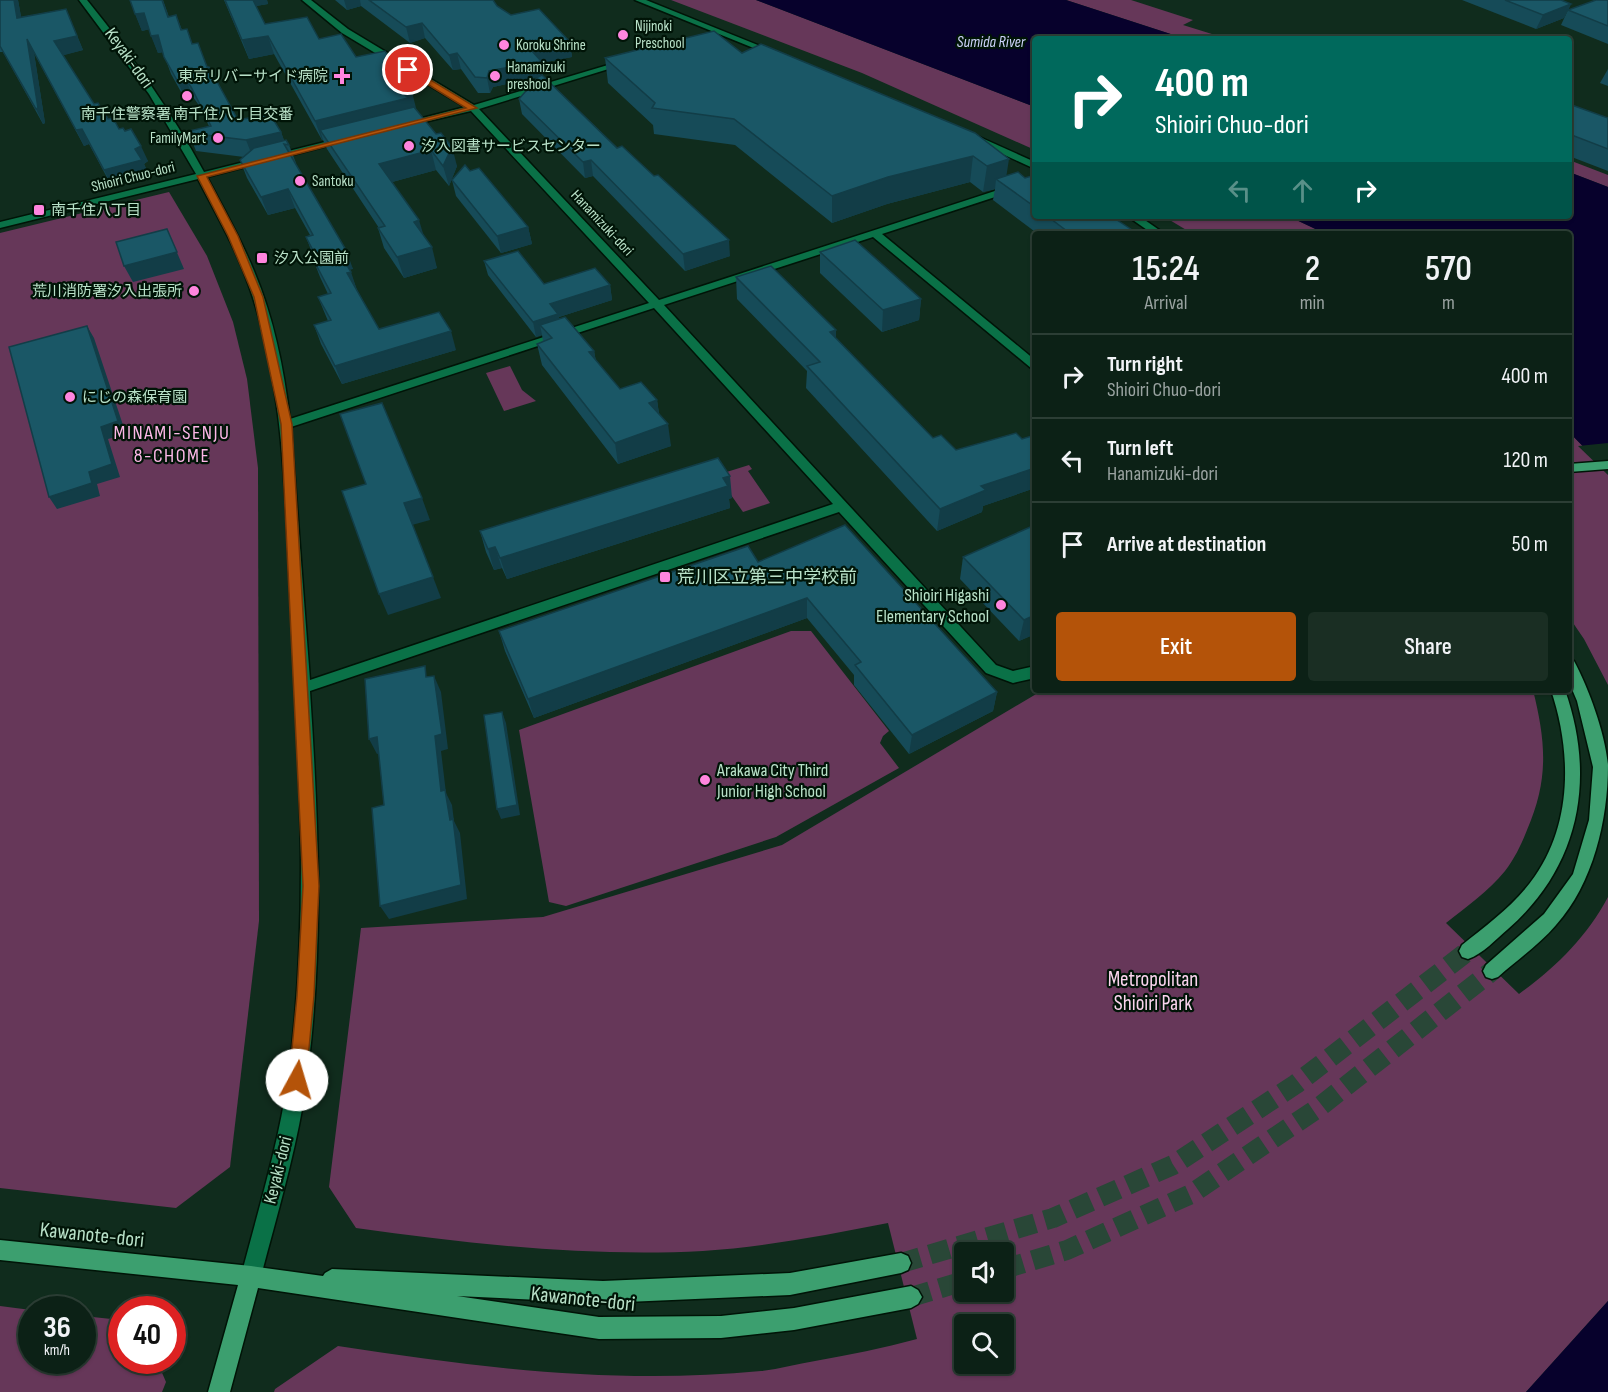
<!DOCTYPE html>
<meta charset="utf-8">
<style>
:root{--surface:#0c2116;--page:#1a2e23;--text:#f1f3f6;--muted:#9aa3a1;--line:#2c3e35;--accent:#b45309}
body{margin:0;font-family:"Sofia Sans Condensed","Noto Sans JP",sans-serif;background:var(--page);color:var(--text);height:100vh;display:flex;flex-direction:column;font-size:22px;white-space:nowrap}
*{box-sizing:border-box;margin:0}
p{font-size:20px;color:var(--muted)}
.icon{flex:none;width:33px;height:33px;fill:none;stroke:currentColor;stroke-width:2;stroke-linecap:round;stroke-linejoin:round}
.map{position:relative;flex:1;overflow:hidden}
.side{position:absolute;left:1032px;top:231px;width:540px;height:462px;display:flex;flex-direction:column;background:var(--surface);border-radius:6px;box-shadow:0 2px 4px #0004,0 0 0 2px var(--line)}
.side>*{flex:none}
.banner{position:absolute;left:1032px;top:36px;width:540px;height:183px;border-radius:6px;box-shadow:0 2px 4px #0004,0 0 0 2px var(--line);background:#00695c;color:#fff;overflow:hidden}
.fabs{position:absolute;left:954px;top:1242px;display:grid;gap:12px}
.fabs a{display:grid;place-items:center;width:60px;height:60px;border-radius:6px;background:var(--surface);box-shadow:0 2px 4px #0004,0 0 0 2px var(--line);font-size:30px}
.speed{position:absolute;left:18px;top:1296px;display:flex;gap:12px;font-size:30px;font-weight:700;text-align:center}
.speed>*{display:grid;place-content:center;width:78px;height:78px;border-radius:50%;background:var(--surface);box-shadow:0 2px 4px #0004,0 0 0 2px var(--line);line-height:1}
.speed small{font-size:15px;font-weight:400}
.speed .limit{border:9px solid #d22;background:#fff;color:#111}
.pin{position:absolute;display:grid;place-items:center;width:51px;height:51px;color:#fff;margin:-26px;border:3px solid #fff;border-radius:50%;box-shadow:0 2px 6px #0007}
.me{position:absolute;width:66px;margin:-33px;rotate:6deg;stroke-linejoin:round;filter:drop-shadow(0 0 4px #0008)}
.turn{display:flex;align-items:center;gap:21px;height:126px;padding:0 24px;font-size:27px}
.turn .icon{width:78px;height:78px;stroke-width:2.5}
.turn b{display:block;font-size:42px;line-height:51px}
.lanes{display:flex;align-items:center;height:57px;padding:0 24px;background:#0003;justify-content:center;gap:30px;direction:ltr}
.lanes .off{opacity:.35}
.eta{display:flex;justify-content:space-evenly;align-items:center;height:102px;text-align:center}
.eta b{font-size:36px;font-weight:600;line-height:42px}
.cta{display:flex;gap:12px;margin-top:auto;padding:12px 24px}
.cta a{flex:1;height:69px;border-radius:6px;background:var(--accent);color:#fff;font-size:24px;font-weight:600;line-height:69px;text-align:center}
.cta a+a{background:var(--page);color:var(--text)}
ul{padding:0;list-style:none}
li{display:flex;align-items:center;gap:18px;height:84px;padding:0 24px;border-top:2px solid var(--line)}
li div{flex:1}
li b{display:block;font-size:22px}
li em{font-style:normal}
.map>svg:first-child{display:block}
</style>
<div class="map">
<svg width="1608" height="1392" viewBox="0 0 1608 1392">
<rect width="100%" height="100%" fill="#102c1d"/>
<g fill="#663759" fill-rule="evenodd">
<polygon points="671,0 756,0 1035,107 1035,150 862,73"/>
<polygon points="1066,0 1131,0 1193,20 1183,25 1228,39 1186,39"/>
<polygon points="1569,160 1608,175 1608,187 1569,172"/>
<polygon points="169,192 207,256 233,322 247,379 258,468 259,921 230,1167 176,1208 0,1188 0,233"/>
<polygon points="1163,216 1288,216 1326,234 1193,234"/>
<polygon points="510,366 522,390 536,401 504,411 486,373"/>
<polygon points="1569,432 1608,472 1608,685 1584,639 1569,617"/>
<polygon points="749,465 752,469 748,471 770,503 743,512 717,475"/>
<polygon points="791,631 811,631 889,731 883,736 880,743 899,768 776,837 566,906 549,902 519,730"/>
<path d="M1043,690H1533C1546,743 1549,779 1527,830C1521,845 1515,858 1505,871C1489,891 1466,907 1446,923L1519,994C1556,967 1586,938 1608,897V1301L1526,1392H274L275,1389L338,1346C480,1368 617,1385 761,1371C779,1369 797,1364 815,1361C849,1355 883,1348 917,1339L888,1223C827,1235 765,1247 703,1251C587,1257 470,1244 356,1228L329,1187L361,928L543,917L782,845ZM964,1252H1004V1292H964ZM964,1324H1004V1364H964Z"/>
<polygon points="0,1306 31,1310 32,1360 82,1360 83,1316 121,1320 122,1360 157,1361 166,1382 162,1392 0,1392"/>
</g>
<g fill="#07012c">
<polygon points="756,0 1066,0 1186,39 1035,39 1035,107"/>
<polygon points="1569,172 1608,187 1608,472 1569,432 1569,234 1326,234 1288,216 1569,216"/>
<polygon points="1608,1301 1608,1392 1526,1392"/>
</g>
<polygon fill="#102c1d" points="1608,443 1608,475 1578,446"/>
<g fill="none" stroke-linecap="round" stroke-linejoin="round">
<g stroke="#294737" stroke-width="20" stroke-dasharray="20 10" stroke-linecap="butt">
<polyline points="901,1263 1053,1218 1173,1165 1296,1084 1468,951"/>
<polyline points="1004,1269 1067,1250 1191,1194 1318,1108 1492,971"/>
<polyline points="911,1297 964,1281"/>
</g>
<g stroke="#001407" stroke-width="3">
<g id="tertiary">
<path d="M79,0H87C131,54 171,111 204,172L345,137L350,140L207,177C223,208 241,239 254,271C274,318 284,369 290,419L649,303L471,111L403,127V123L465,107L342,33L302,0H311L348,29L474,105L628,59V63L479,109L659,300L1035,178V184L882,234L1035,360V370L1031,368L873,237L664,305L996,665L1013,671L1035,666V678L1013,683L986,673L839,512L310,691C319,828 325,967 303,1104C293,1162 276,1219 261,1276L258,1283L251,1286L244,1283L241,1276C258,1211 278,1146 288,1079C309,928 300,776 292,625C285,512 287,394 249,286C236,248 216,214 198,179L0,228V222L196,174L149,94ZM654,308L833,504L310,680L291,427Z"/>
<polygon points="635,0 646,0 780,54 773,56"/>
<polygon points="975,135 1035,162 1035,169 972,140 972,136"/>
<polygon points="1127,216 1139,216 1165,234 1153,234"/>
</g>
</g>
<g stroke="#001407" stroke-width="3">
<g id="primary">
<polygon points="1608,461 1608,469 1569,472 1569,464"/>
<path d="M1569,659L1574,661C1589,689 1605,733 1608,765C1608,820 1593,884 1556,925C1540,944 1517,960 1498,977L1492,979L1486,977L1483,971L1486,965L1544,914L1573,874L1589,820L1593,767L1577,701L1569,682Z"/>
<path d="M1551,690H1565C1596,778 1580,866 1508,929C1496,939 1483,954 1468,959L1462,957L1459,951L1462,945C1488,924 1516,904 1535,876C1573,821 1571,750 1551,690Z"/>
<polygon points="0,1240 251,1266 323,1276 325,1273 332,1269 603,1281 790,1273 901,1253 908,1256 911,1263 908,1270 901,1273 790,1295 603,1303 457,1296 599,1317 721,1316 794,1308 911,1286 918,1290 922,1297 918,1304 911,1308 794,1330 721,1338 599,1339 258,1288 230,1392 208,1392 238,1285 0,1260"/>
</g>
</g>
<use href="#tertiary" fill="#0a7147" fill-rule="evenodd"/>
<use href="#primary" fill="#3c9f6f" fill-rule="evenodd"/>
</g>
<g fill="#164b58">
<polygon points="0,0 18,0 21,17 66,9 83,50 63,55 94,104 108,119 119,129 148,161 144,164 149,175 111,185 89,144 84,146 34,53 45,123 43,124 3,52 0,52"/>
<polygon points="130,0 163,0 169,17 176,15 182,30 193,44 208,67 238,120 281,132 284,141 289,145 296,163 295,163 353,269 349,269 357,290 379,329 456,350 342,384 321,344 314,325 328,321 318,297 328,294 320,277 313,259 314,258 306,237 310,235 295,208 268,215 247,178 240,160 244,157 196,151 189,133 209,126 198,104 193,97 185,99 171,74 163,52 158,53 149,29 142,31"/>
<polygon points="224,0 267,0 268,4 256,6 265,24 319,39 356,57 417,110 457,166 449,186 436,170 392,182 424,236 437,268 404,278 384,248 378,228 379,228 327,149 323,140 322,140 274,54 249,59"/>
<polygon points="335,0 493,0 497,6 511,15 570,42 572,57 541,63 543,76 730,256 685,271 593,176 585,178 522,114 519,99 537,77 493,87 490,93 478,93 461,69 453,70 425,38 410,43 361,6 347,10"/>
<polygon points="1462,0 1561,0 1571,4 1564,18 1536,29"/>
<polygon points="1608,0 1608,44 1561,25 1568,10"/>
<polygon points="742,53 975,133 1007,176 1025,178 1035,175 1035,216 1111,216 1138,234 1038,234 993,200 995,189 983,192 970,182 887,204 832,223 735,145 654,134 653,125 608,83 605,58"/>
<polygon points="1608,69 1608,86 1600,83"/>
<polygon points="1569,104 1608,118 1608,171 1569,156"/>
<polygon points="470,171 528,227 532,244 501,253 456,196 452,180"/>
<polygon points="820,252 921,299 919,320 882,332 820,273"/>
<polygon points="484,261 544,284 610,285 612,300 559,317 559,318 594,351 596,361 620,389 657,400 659,413 671,446 618,464 542,365 537,344 543,341 542,335 536,337 488,275"/>
<polygon points="736,277 836,339 933,438 956,450 1022,439 1035,435 1035,488 983,506 982,512 937,531 806,388 807,371 737,299"/>
<polygon points="732,498 729,499 730,508 507,579 502,568 494,570 486,552 480,531"/>
<polygon points="1035,525 1035,634 1019,641 960,579 963,557"/>
<polygon points="758,562 997,692 993,711 909,754 854,685 854,675 807,618 534,718 505,651 499,631"/>
</g>
<g fill="#123d47">
<polygon points="14,0 18,0 24,32 17,18"/>
<polygon points="239,0 267,0 268,4 242,8"/>
<polygon points="344,0 360,0 361,6 347,10"/>
<polygon points="1571,4 1564,18 1536,29 1543,15"/>
<polygon points="66,9 83,50 61,56 54,41"/>
<polygon points="144,13 151,29 142,31 135,14"/>
<polygon points="422,23 425,38 410,43 406,27"/>
<polygon points="158,35 164,52 158,53 151,36"/>
<polygon points="268,36 274,54 249,59 242,40"/>
<polygon points="27,39 34,53 45,123 43,124 36,109"/>
<polygon points="570,42 572,57 541,63 543,76 493,87 490,93 487,78 489,71 531,50"/>
<polygon points="457,53 461,69 453,70 449,55"/>
<polygon points="186,80 193,97 185,99 178,82"/>
<polygon points="412,92 417,112 320,130 323,140 322,140 315,121"/>
<polygon points="82,129 89,144 84,146 76,130"/>
<polygon points="281,132 286,145 284,144 253,158 246,140"/>
<polygon points="141,146 148,161 144,164 149,175 111,185 104,170"/>
<polygon points="452,147 457,166 449,186 443,166"/>
<polygon points="431,150 436,170 385,184 379,164"/>
<polygon points="973,156 970,182 887,204 832,223 832,196 888,177"/>
<polygon points="1009,159 1005,185 996,179 995,189 983,192 987,166"/>
<polygon points="591,160 593,176 585,178 583,162"/>
<polygon points="288,189 295,208 268,215 261,197"/>
<polygon points="419,220 425,240 414,222"/>
<polygon points="528,227 532,244 501,253 497,236"/>
<polygon points="167,229 184,269 133,282 124,266"/>
<polygon points="729,240 730,256 685,271 683,254"/>
<polygon points="432,247 437,268 404,278 397,257"/>
<polygon points="346,250 353,269 346,271 339,252"/>
<polygon points="351,272 357,290 347,273"/>
<polygon points="610,285 612,300 559,317 561,329 540,325 542,335 536,337 533,322 550,304"/>
<polygon points="921,299 919,320 882,332 883,310"/>
<polygon points="87,326 94,338 126,434 108,439 120,477 97,484 100,496 57,509 49,497 89,472 101,427"/>
<polygon points="836,330 836,352 830,332"/>
<polygon points="451,331 456,350 342,384 335,366"/>
<polygon points="594,351 598,372 589,352"/>
<polygon points="657,400 660,422 649,403"/>
<polygon points="668,424 671,446 618,464 615,443"/>
<polygon points="1035,468 1035,488 983,506 982,512 937,531 940,509 981,486"/>
<polygon points="730,476 732,498 729,499 730,508 507,579 500,558"/>
<polygon points="422,498 430,520 412,525 404,503"/>
<polygon points="495,547 502,568 494,570 488,549"/>
<polygon points="433,577 441,598 388,615 379,594"/>
<polygon points="807,598 807,618 534,718 528,699"/>
<polygon points="1035,615 1035,634 1019,641 1024,620"/>
<polygon points="434,676 441,692 448,749 441,751 446,793 452,805 454,821 460,833 467,899 389,919 380,906 450,820 441,791 435,736"/>
<polygon points="997,692 993,711 909,754 912,735"/>
<polygon points="502,712 506,723 520,815 501,819 497,809"/>
<polygon points="377,737 385,752 377,754 369,739"/>
</g>
<g fill="#1a5766" stroke="#123d47" stroke-width="1.5">
<polygon points="0,0 14,0 17,18 66,9 77,36 54,41 94,104 98,103 108,119 113,118 119,129 123,128 125,131 131,129 141,146 135,149 142,160 104,170 82,129 76,130 27,39 38,108 36,109 0,46"/>
<polygon points="130,0 162,0 168,17 176,15 181,30 187,29 192,44 198,43 207,67 209,67 238,120 270,114 281,132 246,140 189,133 189,131 211,126 191,87 186,80 178,82 164,57 158,35 151,36 144,13 135,14"/>
<polygon points="225,0 253,0 265,24 307,17 319,39 341,34 356,57 385,51 412,92 404,94 408,98 315,121 268,36 242,40"/>
<polygon points="369,0 493,0 497,6 511,15 539,9 570,42 531,50 541,61 489,71 487,78 475,77 457,53 449,55 422,23 406,27"/>
<polygon points="1505,0 1561,0 1571,4 1543,15"/>
<polygon points="1596,0 1608,0 1608,26 1568,10"/>
<polygon points="714,31 742,53 761,44 975,133 1009,159 987,166 973,156 888,177 832,196 734,119 652,108 655,103 605,58"/>
<polygon points="542,75 617,148 622,146 654,176 658,175 729,240 683,254 591,160 583,162 519,99 538,77"/>
<polygon points="1569,104 1608,118 1608,149 1569,134"/>
<polygon points="414,107 436,134 441,133 452,147 443,166 431,150 379,164 419,220 414,222 432,247 397,257 378,228 385,226 320,130"/>
<polygon points="286,140 289,145 284,144 346,250 339,252 351,272 347,273 379,329 439,312 451,331 335,366 314,325 331,320 318,297 331,293 313,259 317,258 306,237 313,235 288,189 261,197 240,160 254,148"/>
<polygon points="465,165 470,171 479,168 528,227 497,236 452,180"/>
<polygon points="1018,172 1025,178 1035,175 1035,207 996,179"/>
<polygon points="1047,216 1111,216 1138,234 1071,234"/>
<polygon points="167,229 177,252 124,266 116,242"/>
<polygon points="855,240 921,299 883,310 820,252"/>
<polygon points="518,251 544,284 595,268 610,285 550,304 558,314 533,322 484,261"/>
<polygon points="771,266 836,330 830,332 933,438 941,435 956,450 1016,433 1022,439 1035,435 1035,468 981,486 986,490 940,509 807,366 820,362 736,277"/>
<polygon points="565,317 594,351 589,352 620,389 641,382 657,400 649,403 668,424 615,443 537,344 552,338 540,325"/>
<polygon points="87,326 118,421 101,427 112,464 89,472 92,483 49,497 9,347"/>
<polygon points="382,403 422,498 404,503 433,577 379,594 342,491 366,484 340,414"/>
<polygon points="718,458 730,476 723,478 728,486 500,558 495,547 488,549 480,531"/>
<polygon points="845,525 997,692 912,735 855,665 861,662 807,598 528,699 499,631 748,546 758,562"/>
<polygon points="1035,525 1035,615 1024,620 963,557"/>
<polygon points="425,666 426,677 434,676 442,734 435,736 441,791 445,790 450,820 453,819 461,885 380,906 372,808 384,805 377,737 369,739 365,679"/>
<polygon points="502,712 517,805 497,809 484,715"/>
</g>
<polygon fill="#b45309" stroke="#753606" stroke-width="1.5" points="406,68 411,68 477,108 207,177 238,236 263,297 292,424 319,886 314,996 306,1080 303,1086 297,1089 291,1086 289,1080 297,996 303,886 281,424 254,297 228,236 197,176 466,108 406,71"/>
<g fill="#ff85de" stroke="#001407" stroke-width="2">
<circle cx="623" cy="35" r="6"/>
<circle cx="504" cy="45" r="6"/>
<path d="M339 67h6v6h6v6h-6v6h-6v-6h-6v-6h6z"/>
<circle cx="495" cy="76" r="6"/>
<circle cx="187" cy="96" r="6"/>
<circle cx="218" cy="138" r="6"/>
<circle cx="409" cy="146" r="6"/>
<circle cx="300" cy="181" r="6"/>
<rect x="33" y="204" width="12" height="12" rx="3"/>
<rect x="256" y="252" width="12" height="12" rx="3"/>
<circle cx="194" cy="291" r="6"/>
<circle cx="70" cy="397" r="6"/>
<rect x="659" y="571" width="12" height="12" rx="3"/>
<circle cx="1001" cy="605" r="6"/>
<circle cx="705" cy="780" r="6"/>
</g>
<g text-anchor="middle" dominant-baseline="central" stroke-width="4.5" stroke-linejoin="round" paint-order="stroke">
<g font-size="15" fill="#b8e1c8" stroke="#001407" text-anchor="start">
<text x="635" y="26">Nijinoki<tspan x="635" dy="17">Preschool</tspan></text>
<text x="516" y="45">Koroku Shrine</text>
<text x="507" y="67">Hanamizuki<tspan x="507" dy="17">preshool</tspan></text>
<text x="328" y="76" text-anchor="end">東京リバーサイド病院</text>
<text x="187" y="114" text-anchor="middle">南千住警察署 南千住八丁目交番</text>
<text x="206" y="138" text-anchor="end">FamilyMart</text>
<text x="421" y="146">汐入図書サービスセンター</text>
<text x="312" y="181">Santoku</text>
<text x="51" y="210">南千住八丁目</text>
<text x="274" y="258">汐入公園前</text>
<text x="182" y="291" text-anchor="end">荒川消防署汐入出張所</text>
<text x="82" y="397">にじの森保育園</text>
</g>
<g font-size="15" fill="#b8e1c8" stroke="#001407">
<text transform="translate(133 177) rotate(-14)">Shioiri Chuo-dori</text>
<text transform="translate(602 223) rotate(47)">Hanamizuki-dori</text>
</g>
<g font-size="16" font-style="italic" fill="#ced4fb" stroke="#001407">
<text x="991" y="42">Sumida River</text>
</g>
<g font-size="18" fill="#b8e1c8" stroke="#001407">
<text transform="translate(129 58) rotate(54)">Keyaki-dori</text>
<text transform="translate(278 1170) rotate(-76)">Keyaki-dori</text>
</g>
<g font-size="18" fill="#b8e1c8" stroke="#001407" text-anchor="start">
<text x="677" y="577">荒川区立第三中学校前</text>
<text x="989" y="595" text-anchor="end">Shioiri Higashi<tspan x="989" dy="21">Elementary School</tspan></text>
<text x="717" y="770">Arakawa City Third<tspan x="717" dy="21">Junior High School</tspan></text>
</g>
<g font-size="20" letter-spacing="1.5" fill="#fcb7e7" stroke="#001407">
<text x="172" y="433">MINAMI-SENJU<tspan x="172" dy="23">8-CHOME</tspan></text>
</g>
<g font-size="21" fill="#fbd4ee" stroke="#001407">
<text x="1153" y="979">Metropolitan<tspan x="1153" dy="24">Shioiri Park</tspan></text>
</g>
<g font-size="21" fill="#b8e1c8" stroke="#001407">
<text transform="translate(92 1235) rotate(6)">Kawanote-dori</text>
<text transform="translate(583 1299) rotate(6)">Kawanote-dori</text>
</g>
</g>
</svg>
<div class="fabs">
<a><svg class="icon" aria-label="sound" viewBox="0 0 24 24"><path d="M4 9h4l5-4v14l-5-4H4zM17 9q2 3 0 6"/></svg></a>
<a><svg class="icon" aria-label="search" viewBox="0 0 24 24"><circle cx="10" cy="10" r="6"/><path d="M15 15l6 6"/></svg></a>
</div>
<div class="speed"><div>36<small>km/h</small></div><div class="limit">40</div></div>
<div class="pin" style="left:408px;top:70px;background:#d93025"><svg class="icon" aria-label="arrive" viewBox="0 0 24 24"><path d="M6 21V4h12l-3 4 3 4H6"/></svg></div>
<svg class="me" style="left:297px;top:1080px" viewBox="-20 -20 40 40"><circle r="19" fill="#fff"/><path d="M0-13L10 11 0 6-10 11z" fill="#b45309"/></svg>
<div class="banner">
<div class="turn"><svg class="icon" aria-label="right" viewBox="0 0 24 24"><path d="M7 20v-9h11M14 6l5 5-5 5"/></svg><div><b>400 m</b>Shioiri Chuo-dori</div></div>
<div class="lanes"><svg class="icon off" aria-label="left" viewBox="0 0 24 24"><path d="M17 20v-9H6M10 6l-5 5 5 5"/></svg><svg class="icon off" aria-label="ahead" viewBox="0 0 24 24"><path d="M12 20V5M6 11l6-6 6 6"/></svg><svg class="icon" aria-label="right" viewBox="0 0 24 24"><path d="M7 20v-9h11M14 6l5 5-5 5"/></svg></div>
</div>
<section class="side">
<div class="eta">
<div><b>15:24</b><p>Arrival</p></div>
<div><b>2</b><p>min</p></div>
<div><b>570</b><p>m</p></div>
</div>
<ul>
<li><svg class="icon" aria-label="right" viewBox="0 0 24 24"><path d="M7 20v-9h11M14 6l5 5-5 5"/></svg><div><b>Turn right</b><p>Shioiri Chuo-dori</p></div><em>400 m</em></li>
<li><svg class="icon" aria-label="left" viewBox="0 0 24 24"><path d="M17 20v-9H6M10 6l-5 5 5 5"/></svg><div><b>Turn left</b><p>Hanamizuki-dori</p></div><em>120 m</em></li>
<li><svg class="icon" aria-label="arrive" viewBox="0 0 24 24"><path d="M6 21V4h12l-3 4 3 4H6"/></svg><div><b>Arrive at destination</b></div><em>50 m</em></li>
</ul>
<div class="cta"><a>Exit</a><a>Share</a></div>
</section>
</div>
